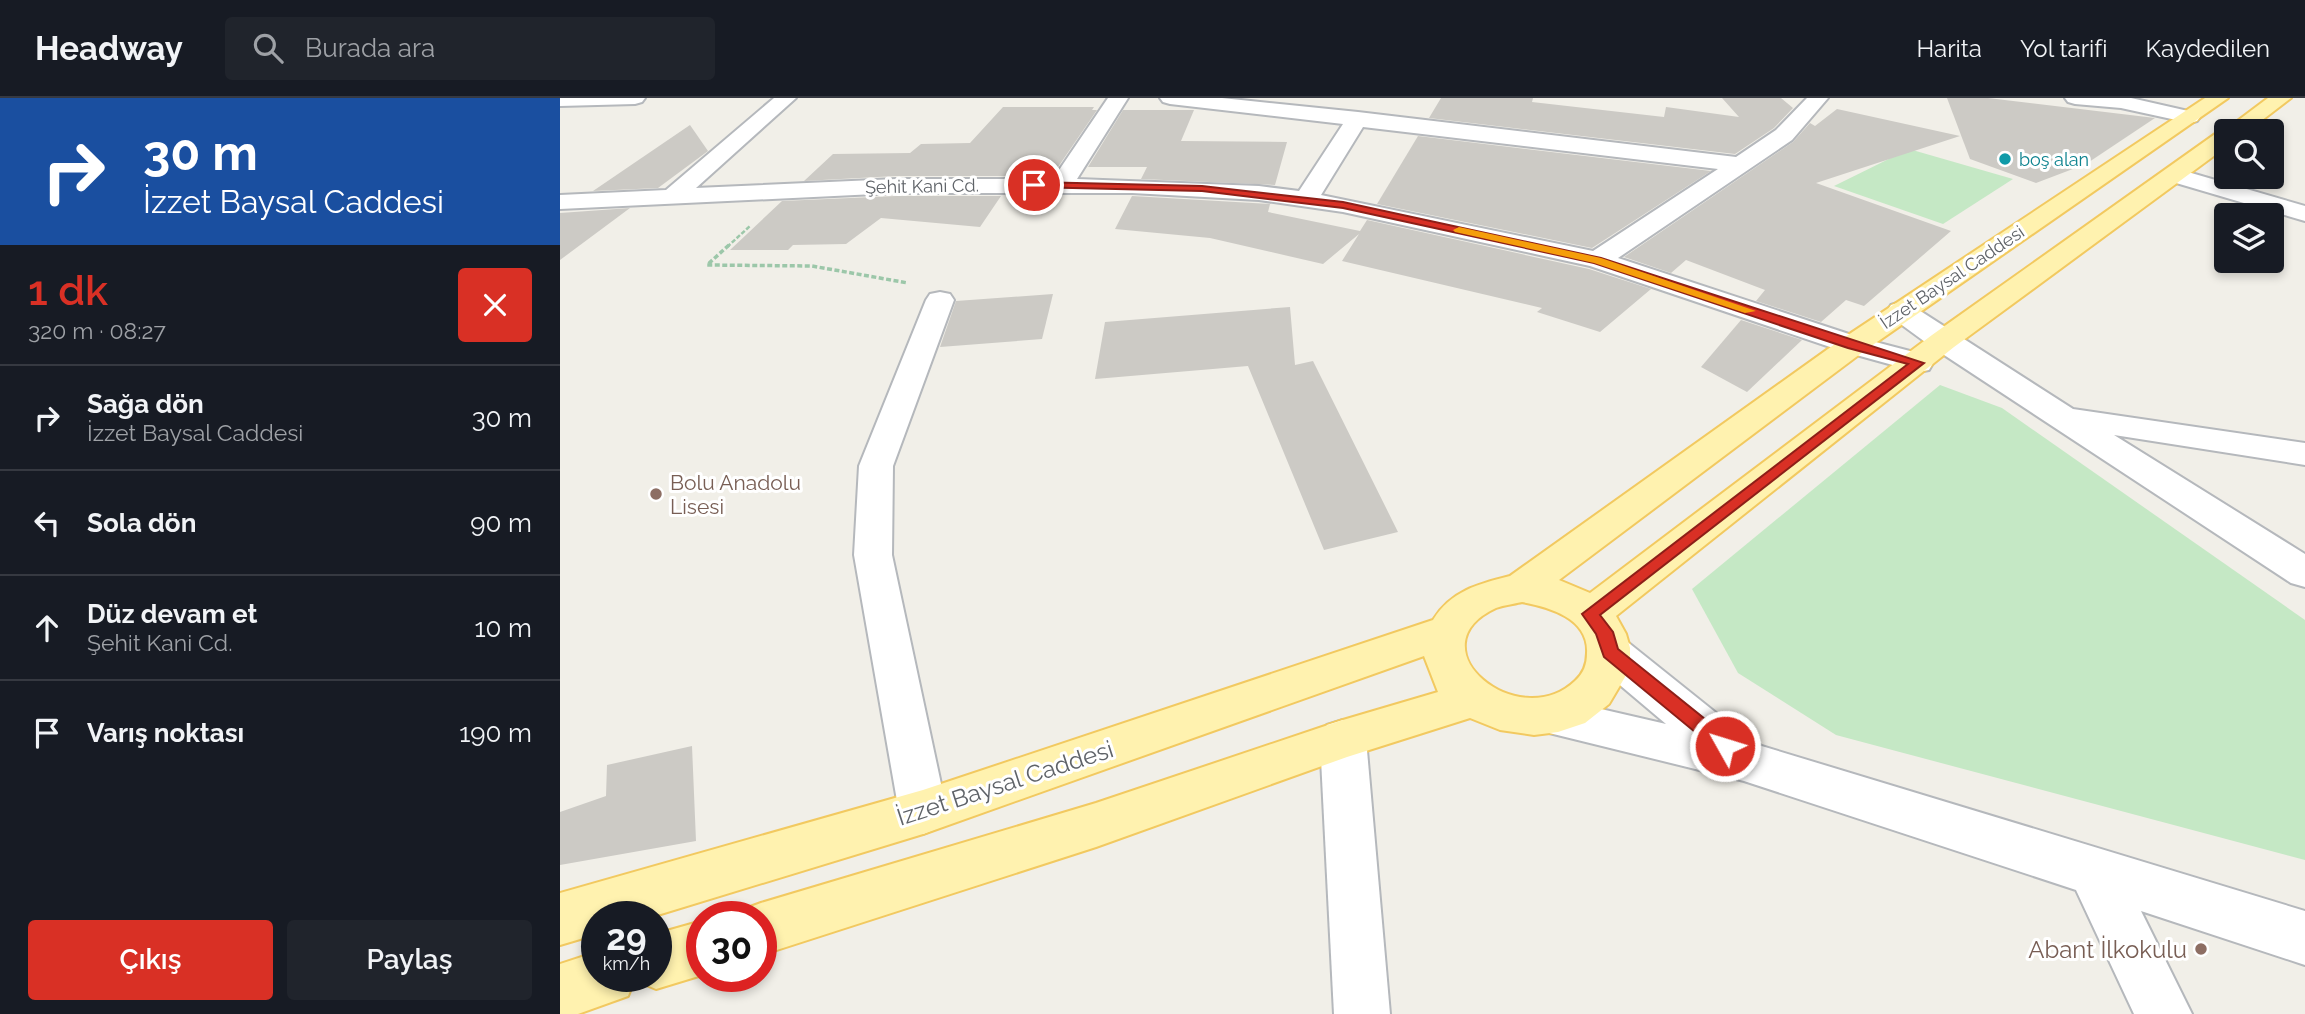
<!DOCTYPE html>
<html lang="tr">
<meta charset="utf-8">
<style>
:root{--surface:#171b24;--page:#20242c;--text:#f1f3f6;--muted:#9ea1a6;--line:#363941;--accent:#d93025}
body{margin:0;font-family:Raleway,sans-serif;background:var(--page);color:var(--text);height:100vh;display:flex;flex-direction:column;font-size:26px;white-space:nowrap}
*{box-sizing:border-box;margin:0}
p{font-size:23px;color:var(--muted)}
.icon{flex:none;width:38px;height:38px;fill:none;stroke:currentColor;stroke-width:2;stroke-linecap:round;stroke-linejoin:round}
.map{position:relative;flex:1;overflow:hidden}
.drawer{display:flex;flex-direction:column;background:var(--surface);width:560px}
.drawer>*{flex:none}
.banner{background:#1a4fa0;color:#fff;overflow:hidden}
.tools{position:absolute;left:1654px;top:21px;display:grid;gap:14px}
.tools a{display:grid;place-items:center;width:70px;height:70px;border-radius:7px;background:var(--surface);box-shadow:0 4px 10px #0003;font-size:35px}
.speed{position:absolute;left:21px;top:803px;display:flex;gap:14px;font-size:35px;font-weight:700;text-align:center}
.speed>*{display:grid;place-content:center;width:91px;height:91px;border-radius:50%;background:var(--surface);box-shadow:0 4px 10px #0003;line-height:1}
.speed small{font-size:18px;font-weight:400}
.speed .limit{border:10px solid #d22;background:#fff;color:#111}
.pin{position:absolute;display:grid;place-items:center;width:60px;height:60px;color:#fff;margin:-30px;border:4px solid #fff;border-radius:50%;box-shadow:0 2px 7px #0007}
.me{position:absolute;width:77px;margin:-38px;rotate:309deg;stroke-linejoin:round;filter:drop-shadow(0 0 5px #0008)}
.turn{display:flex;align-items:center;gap:24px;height:147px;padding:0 28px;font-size:32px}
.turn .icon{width:91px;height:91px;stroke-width:2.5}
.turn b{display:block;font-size:49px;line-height:60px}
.round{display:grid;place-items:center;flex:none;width:74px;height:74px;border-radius:7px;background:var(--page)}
.head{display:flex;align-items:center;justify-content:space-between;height:119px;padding:0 28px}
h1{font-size:42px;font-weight:600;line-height:52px;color:var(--accent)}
.action{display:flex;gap:14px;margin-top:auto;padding:14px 28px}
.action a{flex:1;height:80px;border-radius:7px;background:var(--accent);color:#fff;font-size:28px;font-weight:600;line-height:80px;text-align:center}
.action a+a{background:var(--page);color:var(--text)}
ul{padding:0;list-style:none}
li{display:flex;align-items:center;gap:21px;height:105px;padding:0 28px;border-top:2px solid var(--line)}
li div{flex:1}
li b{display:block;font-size:26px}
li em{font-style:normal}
header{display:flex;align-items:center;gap:42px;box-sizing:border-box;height:98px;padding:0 35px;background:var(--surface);border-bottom:2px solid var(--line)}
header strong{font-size:33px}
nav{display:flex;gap:38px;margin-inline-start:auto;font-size:24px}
.search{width:490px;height:63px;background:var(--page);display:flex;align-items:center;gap:18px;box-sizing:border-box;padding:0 24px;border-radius:7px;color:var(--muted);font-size:26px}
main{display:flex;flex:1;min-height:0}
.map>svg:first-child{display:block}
</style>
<header>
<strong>Headway</strong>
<div class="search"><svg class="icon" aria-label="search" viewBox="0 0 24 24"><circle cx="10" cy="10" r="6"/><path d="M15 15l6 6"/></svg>Burada ara</div>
<nav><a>Harita</a><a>Yol tarifi</a><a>Kaydedilen</a></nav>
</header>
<main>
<section class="drawer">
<div class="banner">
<div class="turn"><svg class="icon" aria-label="right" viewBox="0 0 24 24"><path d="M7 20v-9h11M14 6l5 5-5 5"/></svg><div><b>30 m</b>İzzet Baysal Caddesi</div></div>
</div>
<div class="head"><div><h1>1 dk</h1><p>320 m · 08:27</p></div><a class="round" style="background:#d93025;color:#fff"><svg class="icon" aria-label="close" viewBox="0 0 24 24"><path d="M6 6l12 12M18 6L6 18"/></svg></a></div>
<ul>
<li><svg class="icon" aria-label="right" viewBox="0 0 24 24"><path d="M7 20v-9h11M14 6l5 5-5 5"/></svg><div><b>Sağa dön</b><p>İzzet Baysal Caddesi</p></div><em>30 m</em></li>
<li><svg class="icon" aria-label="left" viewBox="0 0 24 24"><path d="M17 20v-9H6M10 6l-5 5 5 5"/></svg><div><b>Sola dön</b></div><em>90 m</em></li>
<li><svg class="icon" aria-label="ahead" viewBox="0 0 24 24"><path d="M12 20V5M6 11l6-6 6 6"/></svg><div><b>Düz devam et</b><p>Şehit Kani Cd.</p></div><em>10 m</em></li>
<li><svg class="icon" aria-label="arrive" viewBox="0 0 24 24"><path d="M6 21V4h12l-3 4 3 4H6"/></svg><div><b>Varış noktası</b></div><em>190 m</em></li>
</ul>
<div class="action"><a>Çıkış</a><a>Paylaş</a></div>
</section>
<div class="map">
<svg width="1745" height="916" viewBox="0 0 1745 916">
<rect width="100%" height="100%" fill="#f1efe8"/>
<g fill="#c5e8c5">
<polygon points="1349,51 1453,81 1383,126 1274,88"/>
<polygon points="1380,287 1442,310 1745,522 1745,762 1276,637 1178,575 1132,491"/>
</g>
<g fill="#cccac5">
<polygon points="881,0 973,0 972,4 1104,19 1106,9 1179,19 1162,0 1221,0 1233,10 1214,30 1175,56 869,20"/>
<polygon points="1387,0 1428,0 1595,20 1526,66 1476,85 1410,61"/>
<polygon points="443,9 534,9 532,12 537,12 498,69 459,70 454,78 336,78 244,83 273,56 350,55 361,46 410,45"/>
<polygon points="1277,11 1400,38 1256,85 1391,133 1304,208 1286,202 1261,224 1196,203 1205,192 1126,162 1111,175 1064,159 1233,44 1250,25 1255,28"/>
<polygon points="563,12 634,12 621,43 727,44 715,87 581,81 587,69 528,69"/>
<polygon points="130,27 148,53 98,90 33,93"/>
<polygon points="858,38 1151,73 1032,150 817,106"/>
<polygon points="336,98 441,98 420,129 321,120 286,146 233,147 228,152 170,152 222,103"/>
<polygon points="572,98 710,106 708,114 800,133 807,122 1029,171 1091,191 1040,234 977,214 982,210 782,163 799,136 763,166 650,140 555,131"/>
<polygon points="70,110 0,162 0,115"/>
<polygon points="493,196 482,241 380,249 396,203"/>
<polygon points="730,209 735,267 753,263 838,434 764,452 688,268 535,281 545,224"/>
<polygon points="1181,222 1242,242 1187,294 1141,269"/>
<polygon points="132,648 136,743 0,767 0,714 46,698 47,667"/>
</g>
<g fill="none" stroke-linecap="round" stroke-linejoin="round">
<g stroke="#b5b8bc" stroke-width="4">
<g id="street">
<polygon points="0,0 85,0 82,4 75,6 0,8"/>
<path d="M214,0H236L136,90L336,81H493L548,0H568L517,81L699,88L739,93L783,26L610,6L603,4L600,0H662L798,14L1176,59L1216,32L1247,0H1268L1232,42L1058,160L1304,241L1369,258L1373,265L1369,272L1358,274L1282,253L1030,168L783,114L699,102L572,95H336L0,111V97L106,92ZM803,29L1158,71L1033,153L761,97Z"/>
<polygon points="1505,0 1571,0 1637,15 1640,19 1637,23 1630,25 1561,10 1515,6 1508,4"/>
<polygon points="1614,70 1745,108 1745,123 1606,82 1602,77 1606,72"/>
<polygon points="380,194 390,196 394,202 333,368 332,457 387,714 380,729 363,736 346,729 339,714 294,457 299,368 366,202 370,196"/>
<polygon points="1341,204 1351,207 1513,311 1745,345 1745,367 1554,337 1745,456 1745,489 1731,485 1372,249 1331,219 1327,213 1331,207"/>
<polygon points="1050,538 1065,542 1195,646 1745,813 1745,867 1581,813 1632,916 1574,916 1516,792 1184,683 973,631 967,618 973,605 989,599 1106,626 1035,566 1029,554 1035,542"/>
<polygon points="783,622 799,627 806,641 830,916 774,916 760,641 767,627"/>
</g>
</g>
<g stroke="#f2c960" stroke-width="4">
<g id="primary">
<path d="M1645,0H1668L1304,253L999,482L1030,495L1372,237L1658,34L1664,33L1708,0H1731L1688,33H1666V49L1394,249L1056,518L1066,536L1070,550V565L1065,579L1049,606L1025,625L998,634L974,637L940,632L910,620L787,659L536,749L201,857V819H179L182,812L201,805L536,705L783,622L878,594L864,558L363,736L91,819H37V836L0,847V795L363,692L873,522C891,493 918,486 950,478L1282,241ZM962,504C989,509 1029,520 1027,555C1027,566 1024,575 1015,583C958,637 852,549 936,510C944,507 954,506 962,504Z"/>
<polygon points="142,823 142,877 96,891 77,883 75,880 68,898 18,916 0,916 0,866 37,854 37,878 96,878 96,836"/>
</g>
</g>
<polyline stroke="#9cc7a9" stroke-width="2.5" stroke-dasharray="4.5 2" stroke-linecap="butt" points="167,149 190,128"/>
<polyline stroke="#9cc7a9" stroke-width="3.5" stroke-dasharray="5 2.5" stroke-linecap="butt" points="169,147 147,167 252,168 348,185"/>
<use href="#street" fill="#fff" fill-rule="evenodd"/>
<use href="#primary" fill="#fff2af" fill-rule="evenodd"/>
</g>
<polygon fill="#d93025" stroke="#8d1f18" stroke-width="2" points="474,84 642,88 783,104 1041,160 1364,265 1040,517 1053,534 1058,551 1171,642 1174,648 1171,653 1165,656 1158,653 1044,559 1036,536 1022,516 1348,266 1288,250 1034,165 783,110 642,93 470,89 469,87"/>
<polygon fill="#f59e0b" points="899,129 1041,160 1196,213 1185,215 1034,165 895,134 893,132"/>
<circle fill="#0f9aa8" stroke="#fff" stroke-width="2.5" cx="1445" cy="61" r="7"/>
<g fill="#8d6e63" stroke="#fff" stroke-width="2.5">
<circle cx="96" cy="396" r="7"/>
<circle cx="1641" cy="851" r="7"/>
</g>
<g text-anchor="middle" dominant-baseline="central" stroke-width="6" stroke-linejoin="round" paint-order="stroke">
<g font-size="18" fill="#0d838f" stroke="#fff" text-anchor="start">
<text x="1459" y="61">boş alan</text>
</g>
<g font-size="18" fill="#5f6368" stroke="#fff">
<text transform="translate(362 88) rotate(-1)">Şehit Kani Cd.</text>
<text transform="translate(1392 179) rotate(-34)">İzzet Baysal Caddesi</text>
</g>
<g font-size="21" fill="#785e54" stroke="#fff" text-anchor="start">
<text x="110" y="384">Bolu Anadolu<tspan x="110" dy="24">Lisesi</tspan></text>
</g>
<g font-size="24" fill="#5f6368" stroke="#fff">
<text transform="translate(445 685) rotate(-18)">İzzet Baysal Caddesi</text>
</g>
<g font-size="24" fill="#785e54" stroke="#fff" text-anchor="end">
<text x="1627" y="851">Abant İlkokulu</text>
</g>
</g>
</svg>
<div class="tools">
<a><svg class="icon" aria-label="search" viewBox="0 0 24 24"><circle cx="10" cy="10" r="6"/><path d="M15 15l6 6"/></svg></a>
<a><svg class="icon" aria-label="layers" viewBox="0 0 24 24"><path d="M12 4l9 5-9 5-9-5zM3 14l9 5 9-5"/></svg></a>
</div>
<div class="speed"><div>29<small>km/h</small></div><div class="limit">30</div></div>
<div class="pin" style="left:474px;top:87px;background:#d93025"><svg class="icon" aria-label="arrive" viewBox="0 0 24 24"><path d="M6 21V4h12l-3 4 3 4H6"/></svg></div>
<svg class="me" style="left:1165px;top:648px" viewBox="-20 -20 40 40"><circle r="17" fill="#d93025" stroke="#fff" stroke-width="3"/><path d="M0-11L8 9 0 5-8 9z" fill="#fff"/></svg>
</div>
</main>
